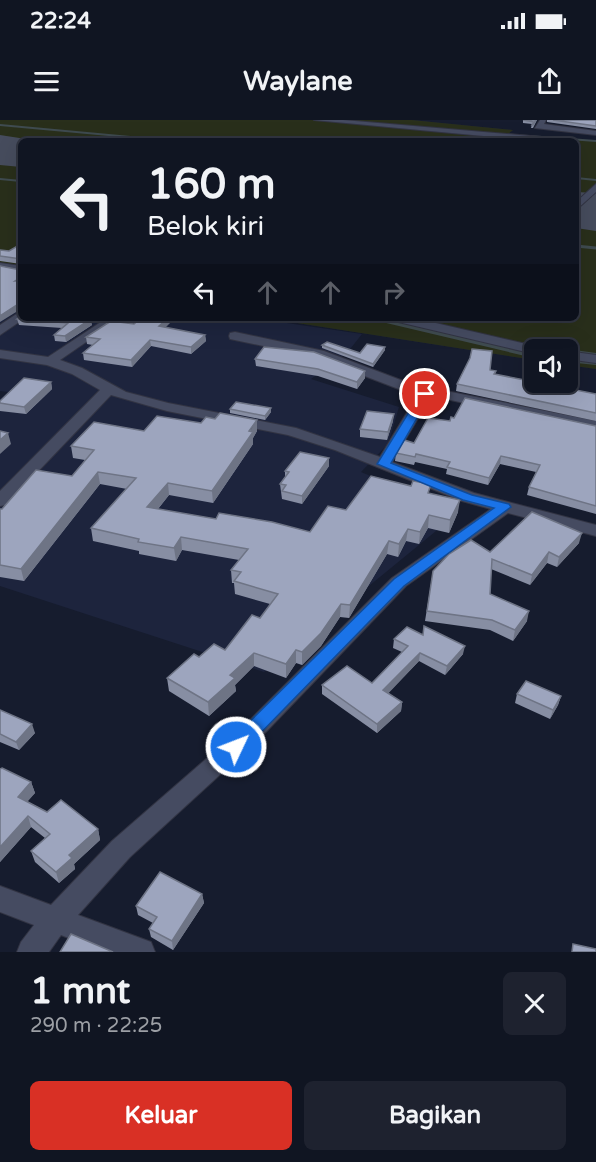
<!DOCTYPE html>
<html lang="id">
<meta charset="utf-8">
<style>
:root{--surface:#101522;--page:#1e222f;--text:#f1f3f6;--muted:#9c9fa5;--line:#303440;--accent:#d93025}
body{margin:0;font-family:"Varela Round",sans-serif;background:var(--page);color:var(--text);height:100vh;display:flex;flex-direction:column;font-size:22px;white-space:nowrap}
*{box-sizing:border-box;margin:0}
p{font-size:20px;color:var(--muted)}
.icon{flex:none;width:33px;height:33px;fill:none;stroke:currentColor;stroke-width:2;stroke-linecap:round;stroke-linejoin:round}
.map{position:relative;height:832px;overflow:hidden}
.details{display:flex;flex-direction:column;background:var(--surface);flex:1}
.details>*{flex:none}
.guide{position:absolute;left:18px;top:18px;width:561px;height:183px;border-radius:9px;box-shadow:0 6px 24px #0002,0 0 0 2px var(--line);background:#101522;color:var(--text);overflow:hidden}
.buttons{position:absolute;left:524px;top:219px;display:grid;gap:12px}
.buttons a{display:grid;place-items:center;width:54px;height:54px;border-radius:9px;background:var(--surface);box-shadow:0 6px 24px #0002,0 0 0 2px var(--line);font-size:30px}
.pin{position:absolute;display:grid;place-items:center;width:51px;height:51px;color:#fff;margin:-26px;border:3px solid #fff;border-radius:50%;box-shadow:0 2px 6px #0007}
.me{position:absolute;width:66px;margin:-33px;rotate:47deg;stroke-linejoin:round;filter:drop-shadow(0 0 4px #0008)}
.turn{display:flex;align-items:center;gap:21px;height:126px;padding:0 30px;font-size:27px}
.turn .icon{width:78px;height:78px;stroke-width:2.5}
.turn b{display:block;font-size:42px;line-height:51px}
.lanes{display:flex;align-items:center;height:57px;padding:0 30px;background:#0003;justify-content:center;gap:30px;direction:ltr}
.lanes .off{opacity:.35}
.round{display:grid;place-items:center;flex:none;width:63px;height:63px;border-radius:9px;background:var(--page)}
.head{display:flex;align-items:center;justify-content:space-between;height:102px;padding:0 30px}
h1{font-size:36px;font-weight:700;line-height:45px}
.primary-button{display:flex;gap:12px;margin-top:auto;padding:12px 30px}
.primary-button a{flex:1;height:69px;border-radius:9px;background:var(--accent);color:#fff;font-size:24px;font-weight:700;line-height:69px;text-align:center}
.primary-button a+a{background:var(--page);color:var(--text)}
.status{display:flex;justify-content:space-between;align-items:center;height:42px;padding:0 30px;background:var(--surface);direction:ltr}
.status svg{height:16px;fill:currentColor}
header{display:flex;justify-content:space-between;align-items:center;height:78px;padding:0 30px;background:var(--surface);font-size:27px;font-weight:700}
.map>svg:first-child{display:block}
</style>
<div class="status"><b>22:24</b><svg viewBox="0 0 49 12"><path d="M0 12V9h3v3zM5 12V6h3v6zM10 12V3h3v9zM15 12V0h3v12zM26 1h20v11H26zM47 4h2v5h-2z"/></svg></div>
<header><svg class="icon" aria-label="menu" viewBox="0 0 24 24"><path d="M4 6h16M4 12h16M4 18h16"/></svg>Waylane<svg class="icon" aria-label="share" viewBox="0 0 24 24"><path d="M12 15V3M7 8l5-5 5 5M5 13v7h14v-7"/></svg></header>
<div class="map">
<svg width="596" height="832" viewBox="0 0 596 832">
<rect width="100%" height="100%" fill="#161c2e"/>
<polygon fill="#1d243d" points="0,0 412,0 513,10 508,14 596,21 596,249 567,245 567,230 534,230 534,240 265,198 576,198 576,21 21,21 21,198 252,198 362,214 347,233 311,259 399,287 388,324 361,352 458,393 264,552 0,466 0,279 8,272 0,271"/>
<g fill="#292f1b">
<polygon points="0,0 412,0 513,10 508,14 596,21 596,78 576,76 576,21 32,21 0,18"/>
<polygon points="0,39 21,41 21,164 0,161"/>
<polygon points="576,101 596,103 596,249 567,245 567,230 534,230 534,240 265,198 576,198"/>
</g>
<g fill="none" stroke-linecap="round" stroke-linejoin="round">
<g stroke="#3f4b50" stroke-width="2">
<polyline points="0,5 174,21"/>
<polyline points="502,14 596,21"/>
<polyline points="576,58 596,60"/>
<polyline points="0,59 21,61"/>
</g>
<polyline stroke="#3f4b50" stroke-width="3" points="576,126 596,128"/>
<g stroke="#3f4b50" stroke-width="4">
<polyline points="374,198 534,236"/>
<polyline points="524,224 558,230"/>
<polyline points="567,231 596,235"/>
<polyline points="567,240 596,243"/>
</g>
<g fill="#464c5d" fill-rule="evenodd">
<polygon points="0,15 39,21 21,21 21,47 0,45"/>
<polygon points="576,72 596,73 596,111 576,108"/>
</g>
<g stroke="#323443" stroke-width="2">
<g id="minor">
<polygon points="314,0 343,0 565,19 569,21 538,21"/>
<polygon points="540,0 546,0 544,4 596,11 596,15 535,8"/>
<polygon points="596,64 596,72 576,90 576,82"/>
<polygon points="0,143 21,146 21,152 0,149"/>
<polygon points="21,191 21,198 25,198 0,215 0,205"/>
<polygon points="107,198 121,198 60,240 82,248 126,272 168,283 296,308 380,337 417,276 315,237 230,219 229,216 230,213 235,212 324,231 427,270 441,270 596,301 596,311 441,278 430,278 392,342 474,373 596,405 596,416 508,393 406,466 260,618 130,737 78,795 151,822 155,832 104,832 61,815 49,832 17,832 21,822 34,805 0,792 0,766 51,785 112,721 244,606 392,458 491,389 462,381 335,330 288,315 167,291 111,275 6,385 0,386 0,371 100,270 72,254 47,245 0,238 0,230 48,237"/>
<polygon points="392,198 414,198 539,227 540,230 534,230 534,234 394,201"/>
<polygon points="567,231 596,235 596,243 567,239"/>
</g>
</g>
<use href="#minor" fill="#454b61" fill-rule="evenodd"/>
</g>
<g fill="#878ea3">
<polygon points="523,0 537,0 533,8 531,8 532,4 523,3"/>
<polygon points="547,0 596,0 596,9 547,2"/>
<polygon points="21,124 21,144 0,141 0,130 9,131"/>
<polygon points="175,198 165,207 205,215 206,221 191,234 151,226 132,247 84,240 83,233 93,225 87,224 86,217 134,204"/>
<polygon points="17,199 89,199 92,205 66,222 55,221 54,215 62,208 19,205"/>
<polygon points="322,225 360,233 385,230 373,247 322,228"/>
<polygon points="255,239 365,251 365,258 357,269 318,256 256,246"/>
<polygon points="496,251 495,254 596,274 596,301 456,271 457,264"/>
<polygon points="51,262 52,269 26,294 0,291 0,281"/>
<polygon points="230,289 271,292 265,300 230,293"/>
<polygon points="393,301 387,320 360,317 360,309"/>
<polygon points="450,301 596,306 596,394 527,375 529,367 536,352 500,344 488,365 446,354 447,349 415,342 414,345 395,341 396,333"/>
<polygon points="201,303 257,311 253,318 253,324 213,383 169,375 158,389 216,399 310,412 346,390 430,373 458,392 449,413 428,408 419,424 406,421 398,437 387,434 349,498 340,497 321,526 302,545 296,543 286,558 254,546 235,565 236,571 209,596 169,571 167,558 199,537 225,530 260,498 270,484 235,474 234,463 232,463 231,450 239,440 182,430 176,441 139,434 139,431 93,421 91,408 127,369 100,364 24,461 0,457 0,389 2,389 72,356 85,340 73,338 71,326 144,311"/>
<polygon points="329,346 302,384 282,379 280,364 285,357 285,351"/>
<polygon points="579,423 557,447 547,443 530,465 491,449 490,474 527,501 513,521 490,510 425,501 433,451 490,432"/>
<polygon points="394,519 463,534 445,555 419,541 388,573 402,582 401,591 377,613 322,574 322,565 372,563 402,532 393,528"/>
<polygon points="517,574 561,576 558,585 550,599 515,583"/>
<polygon points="0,590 35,613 19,630 0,622"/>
<polygon points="0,649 31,662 35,673 27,681 47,692 98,709 100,720 74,744 75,749 59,763 35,742 31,731 45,718 31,707 0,742"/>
<polygon points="202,774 204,783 173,830 151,817 149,809 153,803 138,795 136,786"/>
</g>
<g fill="#6e7485">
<polygon points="20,183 21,189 0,202 0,196"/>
<polygon points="168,198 175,198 160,213 159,206"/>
<polygon points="91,199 92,205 66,222 65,216"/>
<polygon points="205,215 206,221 191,234 191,227"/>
<polygon points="150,220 151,226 132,247 131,240"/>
<polygon points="385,227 385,230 373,247 373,244"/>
<polygon points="365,251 365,258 357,269 357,262"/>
<polygon points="51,262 52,269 26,294 24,287"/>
<polygon points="271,288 271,292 265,300 265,296"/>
<polygon points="394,294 393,301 387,320 388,312"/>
<polygon points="257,300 257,311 253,318 253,324 213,383 212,371"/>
<polygon points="8,313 11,324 0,334 0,320"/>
<polygon points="501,336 500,344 488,365 489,358"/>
<polygon points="329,338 329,346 302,384 302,376"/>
<polygon points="98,352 100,364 24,461 21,449"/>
<polygon points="168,363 169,375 149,400 147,387"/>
<polygon points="460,380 458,392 449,413 450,400"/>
<polygon points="429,395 428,408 419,424 420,412"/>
<polygon points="408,409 406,421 398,437 399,424"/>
<polygon points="582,413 579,423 557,447 559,437"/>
<polygon points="181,417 182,430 176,441 174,428"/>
<polygon points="389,421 387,434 349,498 350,485"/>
<polygon points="549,432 547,443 530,465 532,455"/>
<polygon points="341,484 340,497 321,526 302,545 302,532"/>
<polygon points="529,491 527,501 513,521 515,510"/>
<polygon points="465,526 463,534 445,555 447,546"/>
<polygon points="296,530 296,543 286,558 286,544"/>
<polygon points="254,533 254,546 235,565 236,571 209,596 208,582 230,555"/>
<polygon points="420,533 419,541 383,579 383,570"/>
<polygon points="561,576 558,585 550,599 553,590"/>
<polygon points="402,582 401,591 377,613 377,604"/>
<polygon points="32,604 35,613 19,630 16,622"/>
<polygon points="31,662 35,673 22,688 18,677"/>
<polygon points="28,696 31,707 0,742 0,727"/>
<polygon points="98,709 100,720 74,744 75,749 59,763 56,752 69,735"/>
<polygon points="202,774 204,783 173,830 172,821"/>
</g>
<g fill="#9da5be" stroke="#6e7485" stroke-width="1.5">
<polygon points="523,0 536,0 533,5 532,5 534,2"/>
<polygon points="553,0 596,0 596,6"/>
<polygon points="21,124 21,139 0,136 0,130 9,131"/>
<polygon points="0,146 21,150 21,157 15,161 21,161 21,186 20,183 0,196"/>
<polygon points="21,196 21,198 83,198 91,199 65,216 54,215 68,203 17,199"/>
<polygon points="141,198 168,198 159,206 205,215 191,227 150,220 131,240 83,233 100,219 86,217 111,201 134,204"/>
<polygon points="327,222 360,233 367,224 385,227 373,244 322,225"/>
<polygon points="264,227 314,232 365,251 357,262 318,249 255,239"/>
<polygon points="472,229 492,231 490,250 496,251 494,254 596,274 596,293 457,264 470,238"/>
<polygon points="24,258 51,262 24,287 0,283 0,281"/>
<polygon points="465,278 596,306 596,386 529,367 540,345 501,336 489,358 447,347 450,342 416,334 415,337 396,333 404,320 414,323 428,298 450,301 451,297 454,298"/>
<polygon points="236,282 271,288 265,296 230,289"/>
<polygon points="367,291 394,294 388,312 360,309"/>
<polygon points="220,293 257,300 249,311 253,312 212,371 168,363 147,387 216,399 219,393 272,402 310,412 328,386 346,390 371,356 411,366 413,361 431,364 428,373 460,380 450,400 429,395 420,412 408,409 399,424 389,421 350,485 341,484 321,513 302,532 296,530 286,544 254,533 230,555 235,558 208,582 167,558 194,534 199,537 214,524 225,530 252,495 260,498 278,474 234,461 241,452 231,450 248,429 181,417 174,428 138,422 139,419 91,408 136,358 98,352 21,449 0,445 0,389 2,389 36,350 72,356 94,330 71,326 94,302 144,311 157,296 201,303 206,297 215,299"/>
<polygon points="0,311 8,313 0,320"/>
<polygon points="300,332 329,338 302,376 282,371 286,365 280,364 289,352 285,351"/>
<polygon points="532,392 582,413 559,437 549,432 532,455 492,439 490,474 529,491 515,510 492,500 427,491 433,451 449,434 471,420 490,432"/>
<polygon points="424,506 465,526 447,546 420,533 383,570 402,582 377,604 322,565 347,546 372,563 408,526 394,519 407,507 423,515"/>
<polygon points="526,561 561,576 553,590 517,574"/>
<polygon points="0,590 32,604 16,622 0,614"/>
<polygon points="2,648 31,662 18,677 47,692 61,680 98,709 69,735 72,738 56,752 31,731 50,714 28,696 0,727 0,649"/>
<polygon points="160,752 202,774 172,821 149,809 157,797 136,786"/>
<polygon points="71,814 113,832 60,832"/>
<polygon points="573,824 596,829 596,832 572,832"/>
</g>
<polygon fill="#1a73e8" stroke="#114b97" stroke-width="1.5" points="425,271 431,274 391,343 472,375 509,384 511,387 404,466 242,632 236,634 229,632 227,627 229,622 394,459 494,388 463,380 377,344 420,274"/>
</svg>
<div class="buttons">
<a><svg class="icon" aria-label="sound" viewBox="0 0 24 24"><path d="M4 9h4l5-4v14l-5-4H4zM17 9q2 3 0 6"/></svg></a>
</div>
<div class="pin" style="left:425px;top:274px;background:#d93025"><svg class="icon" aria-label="arrive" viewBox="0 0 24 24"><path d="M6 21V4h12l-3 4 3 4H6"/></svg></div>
<svg class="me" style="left:236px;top:627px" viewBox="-20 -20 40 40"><circle r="17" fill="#1a73e8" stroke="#fff" stroke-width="3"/><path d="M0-11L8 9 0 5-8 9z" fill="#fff"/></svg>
<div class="guide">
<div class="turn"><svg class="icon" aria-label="left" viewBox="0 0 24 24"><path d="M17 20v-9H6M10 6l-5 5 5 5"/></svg><div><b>160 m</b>Belok kiri</div></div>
<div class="lanes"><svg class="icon" aria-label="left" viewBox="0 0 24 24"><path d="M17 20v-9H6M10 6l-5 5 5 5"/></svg><svg class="icon off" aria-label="ahead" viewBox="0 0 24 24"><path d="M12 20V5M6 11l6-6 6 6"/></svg><svg class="icon off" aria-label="ahead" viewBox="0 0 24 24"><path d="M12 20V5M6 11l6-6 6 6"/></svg><svg class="icon off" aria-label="right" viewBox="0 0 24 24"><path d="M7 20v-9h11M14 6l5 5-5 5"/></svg></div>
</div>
</div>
<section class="details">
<div class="head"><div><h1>1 mnt</h1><p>290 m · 22:25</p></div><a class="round"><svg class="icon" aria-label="close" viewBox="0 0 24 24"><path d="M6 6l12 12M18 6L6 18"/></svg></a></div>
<div class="primary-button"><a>Keluar</a><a>Bagikan</a></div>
</section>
